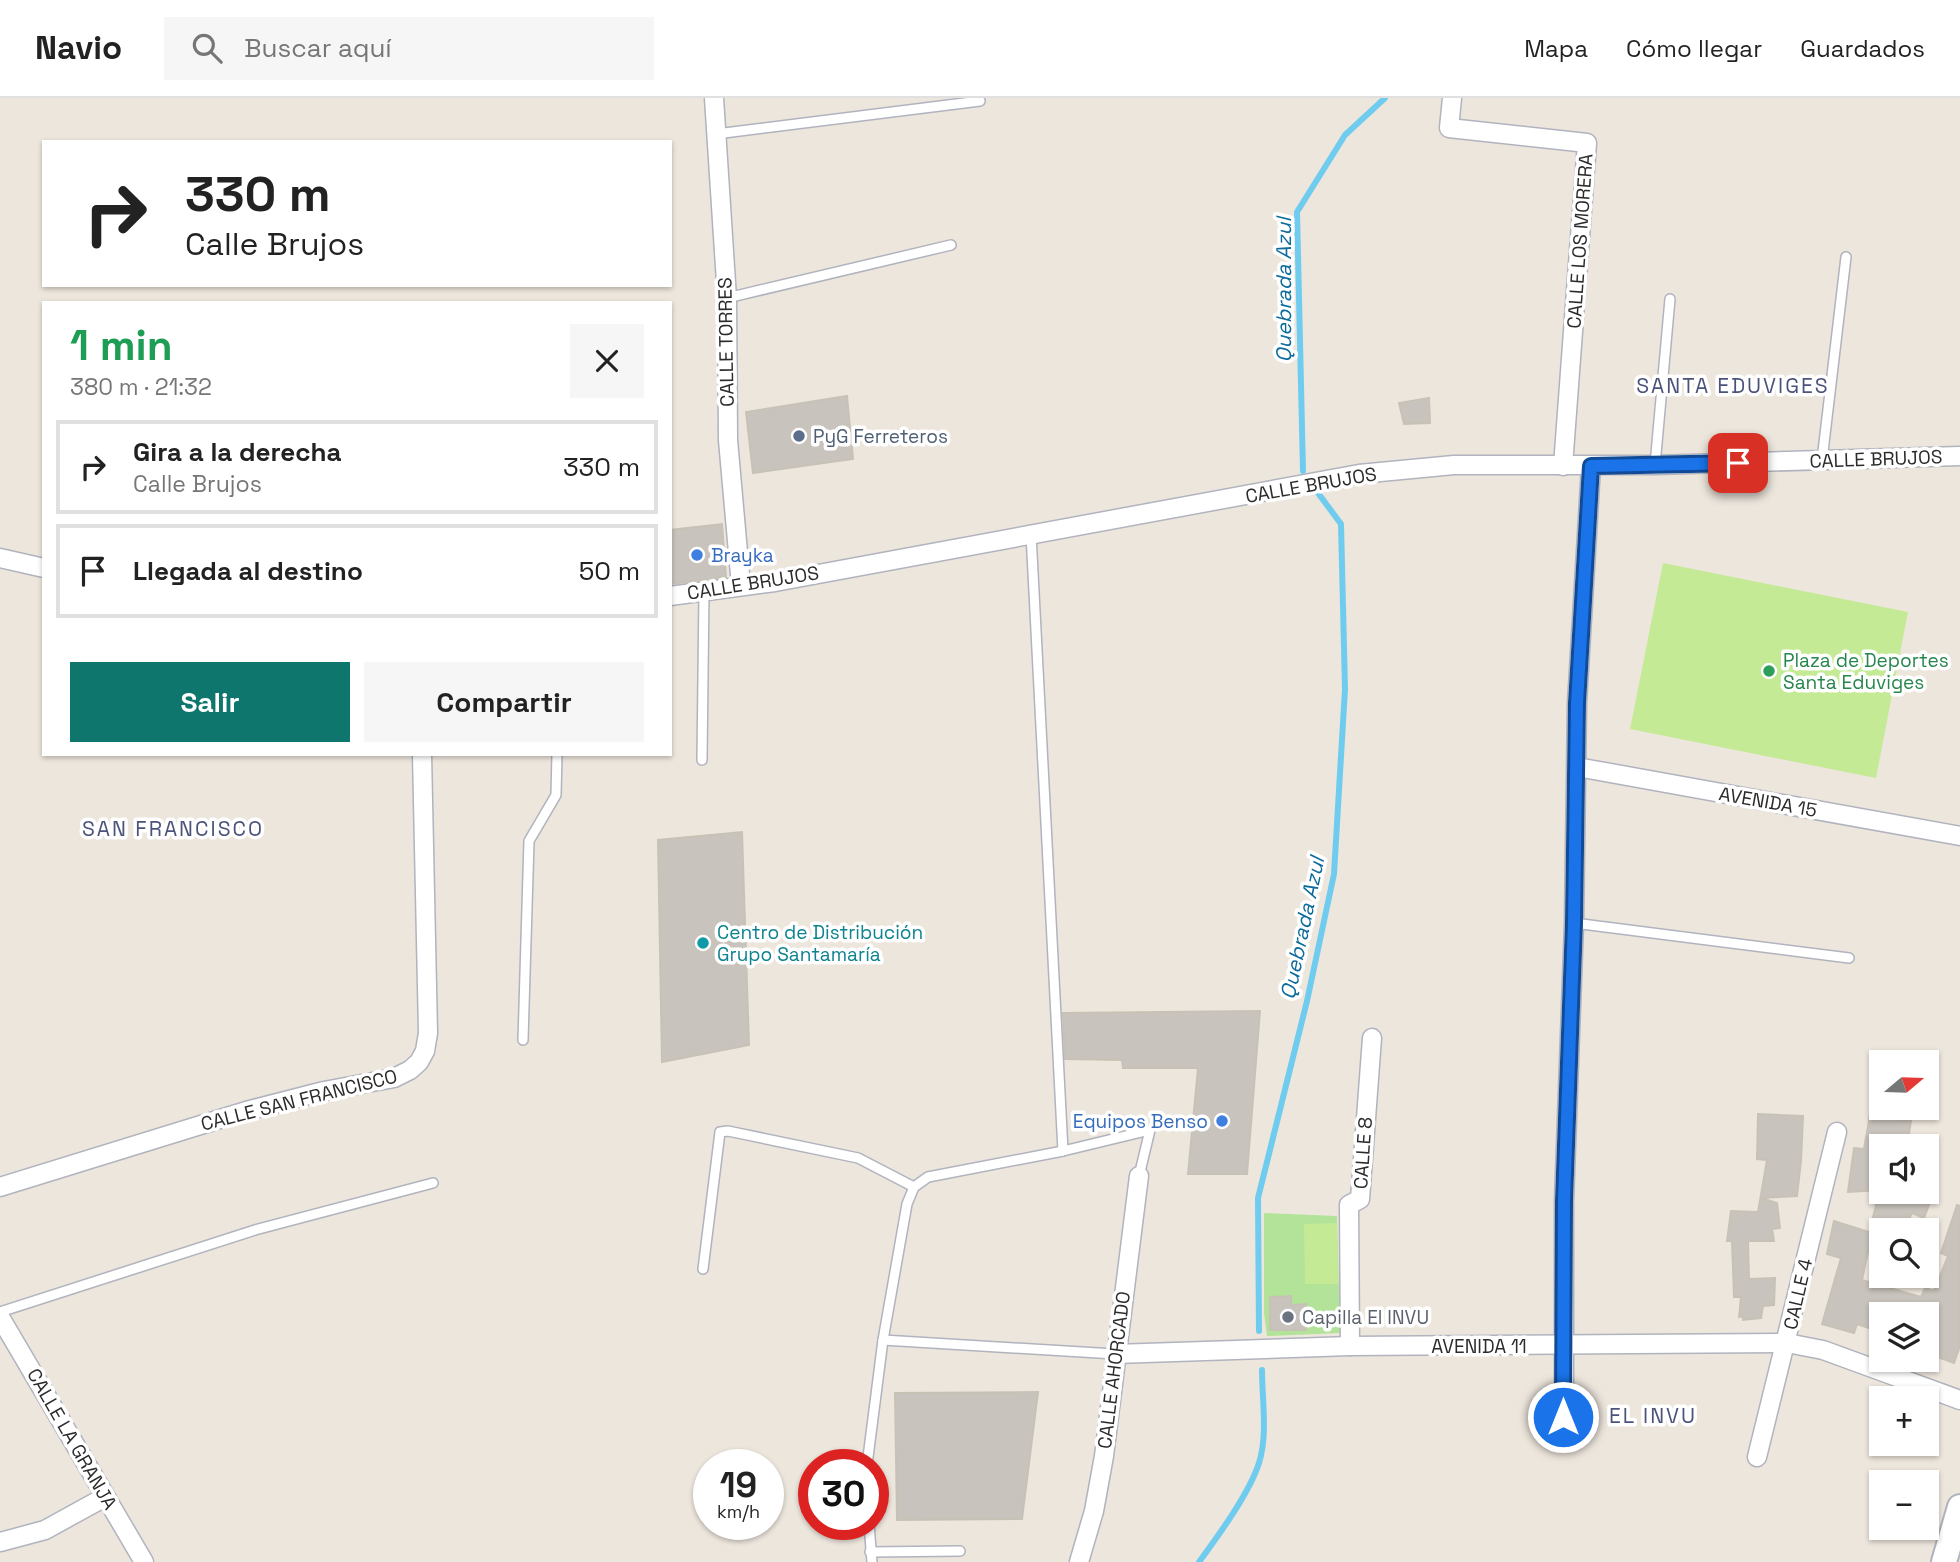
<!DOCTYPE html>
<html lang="es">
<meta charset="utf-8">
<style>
:root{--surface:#fff;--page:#f6f6f6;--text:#222;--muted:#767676;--line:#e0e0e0;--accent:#0f766e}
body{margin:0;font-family:"Space Grotesk",sans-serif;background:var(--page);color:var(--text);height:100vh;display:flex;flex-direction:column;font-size:26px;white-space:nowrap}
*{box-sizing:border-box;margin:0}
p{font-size:23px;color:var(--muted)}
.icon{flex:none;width:38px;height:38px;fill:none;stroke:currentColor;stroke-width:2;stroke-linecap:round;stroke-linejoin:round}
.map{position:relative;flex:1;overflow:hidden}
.panel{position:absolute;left:42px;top:203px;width:630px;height:455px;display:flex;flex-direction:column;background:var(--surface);border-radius:0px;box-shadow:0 2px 5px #0004}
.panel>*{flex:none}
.top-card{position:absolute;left:42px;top:42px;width:630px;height:147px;border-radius:0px;box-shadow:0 2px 5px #0004;background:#fff;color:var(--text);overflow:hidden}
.needle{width:46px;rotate:71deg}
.fabs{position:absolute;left:1869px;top:952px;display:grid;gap:14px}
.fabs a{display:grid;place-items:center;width:70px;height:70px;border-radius:0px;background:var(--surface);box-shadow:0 2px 5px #0004;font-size:35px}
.speed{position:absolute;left:693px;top:1351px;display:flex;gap:14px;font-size:35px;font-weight:700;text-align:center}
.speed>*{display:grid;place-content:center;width:91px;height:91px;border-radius:50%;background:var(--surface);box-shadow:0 2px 5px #0004;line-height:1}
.speed small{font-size:18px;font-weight:400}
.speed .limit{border:10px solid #d22;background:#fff;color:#111}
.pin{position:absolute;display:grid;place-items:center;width:60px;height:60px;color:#fff;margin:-30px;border-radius:14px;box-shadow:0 4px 10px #0006}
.me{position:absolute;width:77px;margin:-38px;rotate:0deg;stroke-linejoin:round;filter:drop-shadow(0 0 5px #0008)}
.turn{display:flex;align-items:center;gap:24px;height:147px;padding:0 28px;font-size:32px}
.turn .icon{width:91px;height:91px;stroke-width:2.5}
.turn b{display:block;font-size:49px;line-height:60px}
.round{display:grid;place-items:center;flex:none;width:74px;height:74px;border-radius:0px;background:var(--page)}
.overview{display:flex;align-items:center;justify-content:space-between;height:119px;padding:0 28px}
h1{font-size:42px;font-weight:800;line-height:52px;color:#1e9e55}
.cta{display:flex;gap:14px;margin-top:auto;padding:14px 28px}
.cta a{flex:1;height:80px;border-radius:0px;background:var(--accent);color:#fff;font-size:28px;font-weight:800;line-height:80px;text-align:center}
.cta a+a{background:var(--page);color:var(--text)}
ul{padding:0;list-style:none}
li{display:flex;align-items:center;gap:21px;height:94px;margin:0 14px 10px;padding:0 14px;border:4px solid var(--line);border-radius:0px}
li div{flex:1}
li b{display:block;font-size:26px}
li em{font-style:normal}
header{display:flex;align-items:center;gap:42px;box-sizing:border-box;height:98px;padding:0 35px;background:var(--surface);border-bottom:2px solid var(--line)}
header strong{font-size:33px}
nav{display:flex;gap:38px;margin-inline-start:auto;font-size:24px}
.search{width:490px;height:63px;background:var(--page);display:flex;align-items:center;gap:18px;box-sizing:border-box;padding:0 24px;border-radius:0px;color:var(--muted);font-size:26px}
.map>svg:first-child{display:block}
</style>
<header>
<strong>Navio</strong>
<div class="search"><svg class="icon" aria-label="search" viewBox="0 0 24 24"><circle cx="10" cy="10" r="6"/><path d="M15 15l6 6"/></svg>Buscar aquí</div>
<nav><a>Mapa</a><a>Cómo llegar</a><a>Guardados</a></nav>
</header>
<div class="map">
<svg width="1960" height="1464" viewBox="0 0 1960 1464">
<rect width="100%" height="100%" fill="#ede6dd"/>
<polygon fill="#b2e399" points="1264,1115 1337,1118 1340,1235 1267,1238 1264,1215"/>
<g fill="#c5ea95">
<polygon points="1663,465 1908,514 1876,680 1630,631"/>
<polygon points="1337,1125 1338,1186 1305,1186 1304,1126"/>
</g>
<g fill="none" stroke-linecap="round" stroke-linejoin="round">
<g stroke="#70ccef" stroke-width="6">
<polyline points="1303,373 1297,114 1345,37 1385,0"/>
<polyline points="1259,1233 1258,1100 1307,903 1334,776 1345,591 1341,426 1318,395"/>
<path d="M1199,1464C1218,1438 1249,1396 1259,1365C1268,1337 1262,1301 1262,1272"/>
</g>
</g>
<g fill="#c8c3bc" stroke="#c8c2b6" stroke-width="2">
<polygon points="847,298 853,361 753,375 746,314"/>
<polygon points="1429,300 1430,325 1404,326 1399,305"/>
<polygon points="722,426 726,479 670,486 670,432"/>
<polygon points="742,734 749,947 662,964 658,742"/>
<polygon points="1260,913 1247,1076 1188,1076 1198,970 1123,970 1122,962 1065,961 1063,915"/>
<polygon points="1758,1016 1803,1018 1801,1063 1797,1098 1761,1100 1777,1105 1780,1130 1772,1131 1774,1143 1748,1143 1749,1181 1775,1180 1774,1207 1763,1208 1761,1220 1743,1222 1743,1218 1739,1219 1741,1199 1734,1199 1732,1143 1727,1143 1731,1113 1758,1114 1767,1062 1757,1061"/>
<polygon points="1870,1017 1911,1023 1907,1048 1881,1048 1881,1092 1848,1094 1854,1050 1864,1051"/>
<polygon points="1879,1094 1934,1094 1924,1120 1912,1115 1904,1132 1870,1132"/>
<polygon points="1957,1107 1960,1108 1960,1248 1954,1265 1927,1255 1927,1216 1881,1216 1875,1232 1857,1226 1854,1235 1822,1226 1841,1160 1827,1156 1834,1123 1872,1135 1862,1182 1921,1199 1925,1190 1934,1193 1948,1158 1941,1155"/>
<polygon points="1291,1198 1291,1207 1306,1206 1306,1232 1270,1232 1270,1199"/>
<polygon points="1038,1294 1022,1421 897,1422 895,1295"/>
</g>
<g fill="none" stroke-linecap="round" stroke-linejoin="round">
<g stroke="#b1b3be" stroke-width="12">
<g id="service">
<polyline points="716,36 980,3"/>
<polyline points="727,200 951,147"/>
<polyline points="1822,362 1846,159"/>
<polyline points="1655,367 1670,201"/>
<polyline points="1031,436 1063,1053"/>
<polyline points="702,662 704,493"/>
<polyline points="1574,825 1849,860"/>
<polyline points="523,942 529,743 556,697 557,656"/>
<polyline points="703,1171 720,1034 728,1033 858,1060 914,1089"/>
<polyline points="0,1214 255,1132 433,1085"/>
<polyline points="883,1242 1115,1256"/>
<polyline points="867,1367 883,1242 907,1106 914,1089 928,1079 1063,1053 1150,1032 1139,1078"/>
<polyline points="869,1426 872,1464"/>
<polyline points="870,1454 960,1453"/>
</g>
</g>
<g stroke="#b1b3be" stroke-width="21">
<g id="minor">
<polyline points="714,0 727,200 728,342 741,488"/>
<polyline points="1452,0 1449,30 1587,45 1563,368"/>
<polyline points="0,460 44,470"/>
<polyline points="670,498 775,484 1359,376 1454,367 1655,367 1960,358"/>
<polyline points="1577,669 1960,738"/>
<polyline points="0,1089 246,1013 324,993 394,980 410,972 419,964 425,953 428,935 422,656"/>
<polyline points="0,1219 144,1464"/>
<polyline points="1350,1248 1349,1107 1360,1101 1372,940"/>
<polyline points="1115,1256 1350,1248 1787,1245 1823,1252 1960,1302"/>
<polyline points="1564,1343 1564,1103 1574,825 1577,605 1591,368"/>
<polyline points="1757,1359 1837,1034"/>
<polyline points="0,1444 45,1432 105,1399"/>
<polyline points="1079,1464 1094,1413 1104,1358 1139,1078"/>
</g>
</g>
<g stroke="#b1b3be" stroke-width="28">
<polyline id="secondary" points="1944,1464 1960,1409"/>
</g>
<use href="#service" stroke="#fff" stroke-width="9"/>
<use href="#minor" stroke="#fff" stroke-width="18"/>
<use href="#secondary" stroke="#fff" stroke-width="24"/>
</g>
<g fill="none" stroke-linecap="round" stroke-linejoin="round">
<g stroke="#114b97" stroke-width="18">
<polyline id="route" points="1563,1319 1564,1103 1574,825 1577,605 1591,368 1738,365"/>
</g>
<use href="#route" stroke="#1a73e8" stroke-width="12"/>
</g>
<circle fill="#5c6f8a" stroke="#fff" stroke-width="2.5" cx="799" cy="338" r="7"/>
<g fill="#3f7fe0" stroke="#fff" stroke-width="2.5">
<circle cx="697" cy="457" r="7"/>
<circle cx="1222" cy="1023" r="7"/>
</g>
<circle fill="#2e9e5b" stroke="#fff" stroke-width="2.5" cx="1769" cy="573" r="7"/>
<circle fill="#0f9aa8" stroke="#fff" stroke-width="2.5" cx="703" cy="845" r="7"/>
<circle fill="#6b7280" stroke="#fff" stroke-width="2.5" cx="1288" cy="1219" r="7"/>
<g text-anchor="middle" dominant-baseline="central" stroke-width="7" stroke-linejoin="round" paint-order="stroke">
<g font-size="19" fill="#2b2b2b" stroke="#fff">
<text transform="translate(1580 143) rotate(-86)">CALLE LOS MORERA</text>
<text transform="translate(726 244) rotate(-91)">CALLE TORRES</text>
<text transform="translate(1876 361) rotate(-2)">CALLE BRUJOS</text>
<text transform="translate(1311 387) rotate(-10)">CALLE BRUJOS</text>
<text transform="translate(753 485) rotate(-9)">CALLE BRUJOS</text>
<text transform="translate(1768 704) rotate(10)">AVENIDA 15</text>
<text transform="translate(299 1002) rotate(-14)">CALLE SAN FRANCISCO</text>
<text transform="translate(1363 1055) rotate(-86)">CALLE 8</text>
<text transform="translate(1798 1196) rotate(-77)">CALLE 4</text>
<text x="1479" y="1248">AVENIDA 11</text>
<text transform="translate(1114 1272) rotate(-83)">CALLE AHORCADO</text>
<text transform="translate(72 1341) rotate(60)">CALLE LA GRANJA</text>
</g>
<g font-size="19" fill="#4e5e75" stroke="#fff" text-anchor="start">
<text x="813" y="338">PyG Ferreteros</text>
</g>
<g font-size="19" fill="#366cbe" stroke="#fff" text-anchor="start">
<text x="711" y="457">Brayka</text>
<text x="1208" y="1023" text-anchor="end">Equipos Benso</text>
</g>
<g font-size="19" fill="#27864d" stroke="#fff" text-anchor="start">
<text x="1783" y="562">Plaza de Deportes<tspan x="1783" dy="22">Santa Eduviges</tspan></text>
</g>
<g font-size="19" fill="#0d838f" stroke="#fff" text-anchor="start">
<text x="717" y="834">Centro de Distribución<tspan x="717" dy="22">Grupo Santamaría</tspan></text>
</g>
<g font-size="19" fill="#5b616d" stroke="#fff" text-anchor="start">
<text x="1302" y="1219">Capilla El INVU</text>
</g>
<g font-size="21" font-style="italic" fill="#0d6a9c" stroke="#fff">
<text transform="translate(1283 192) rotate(-90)">Quebrada Azul</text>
<text transform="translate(1302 830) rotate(-78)">Quebrada Azul</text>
</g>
<g font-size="21" letter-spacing="2" fill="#4b537b" stroke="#fff">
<text x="1733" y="287">SANTA EDUVIGES</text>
<text x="173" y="730">SAN FRANCISCO</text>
<text x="1653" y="1317">EL INVU</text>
</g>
</g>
</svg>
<div class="fabs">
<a><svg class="needle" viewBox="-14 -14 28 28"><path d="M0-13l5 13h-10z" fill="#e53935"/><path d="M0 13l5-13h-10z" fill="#767676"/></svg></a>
<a><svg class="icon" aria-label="sound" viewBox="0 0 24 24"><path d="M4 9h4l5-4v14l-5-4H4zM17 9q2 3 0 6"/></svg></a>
<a><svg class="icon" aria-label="search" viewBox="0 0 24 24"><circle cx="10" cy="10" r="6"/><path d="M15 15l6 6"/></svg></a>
<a><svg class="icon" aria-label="layers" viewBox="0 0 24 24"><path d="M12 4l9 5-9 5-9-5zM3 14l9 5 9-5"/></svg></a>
<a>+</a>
<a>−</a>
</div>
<div class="speed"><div>19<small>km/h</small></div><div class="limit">30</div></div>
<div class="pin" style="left:1738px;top:365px;background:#d93025"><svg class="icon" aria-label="arrive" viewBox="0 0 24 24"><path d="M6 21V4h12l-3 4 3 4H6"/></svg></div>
<svg class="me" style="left:1563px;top:1319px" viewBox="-20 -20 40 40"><circle r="17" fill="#1a73e8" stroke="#fff" stroke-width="3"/><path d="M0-11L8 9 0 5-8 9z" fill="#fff"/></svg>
<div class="top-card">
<div class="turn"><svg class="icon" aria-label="right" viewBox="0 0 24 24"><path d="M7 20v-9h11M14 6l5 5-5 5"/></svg><div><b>330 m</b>Calle Brujos</div></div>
</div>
<section class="panel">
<div class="overview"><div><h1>1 min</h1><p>380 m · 21:32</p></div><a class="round"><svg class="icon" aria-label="close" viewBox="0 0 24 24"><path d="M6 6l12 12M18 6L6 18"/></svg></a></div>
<ul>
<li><svg class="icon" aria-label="right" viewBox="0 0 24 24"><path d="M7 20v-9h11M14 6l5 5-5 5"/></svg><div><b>Gira a la derecha</b><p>Calle Brujos</p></div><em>330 m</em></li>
<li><svg class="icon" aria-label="arrive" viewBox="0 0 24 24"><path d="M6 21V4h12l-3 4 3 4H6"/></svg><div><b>Llegada al destino</b></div><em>50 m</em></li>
</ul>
<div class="cta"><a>Salir</a><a>Compartir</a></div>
</section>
</div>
